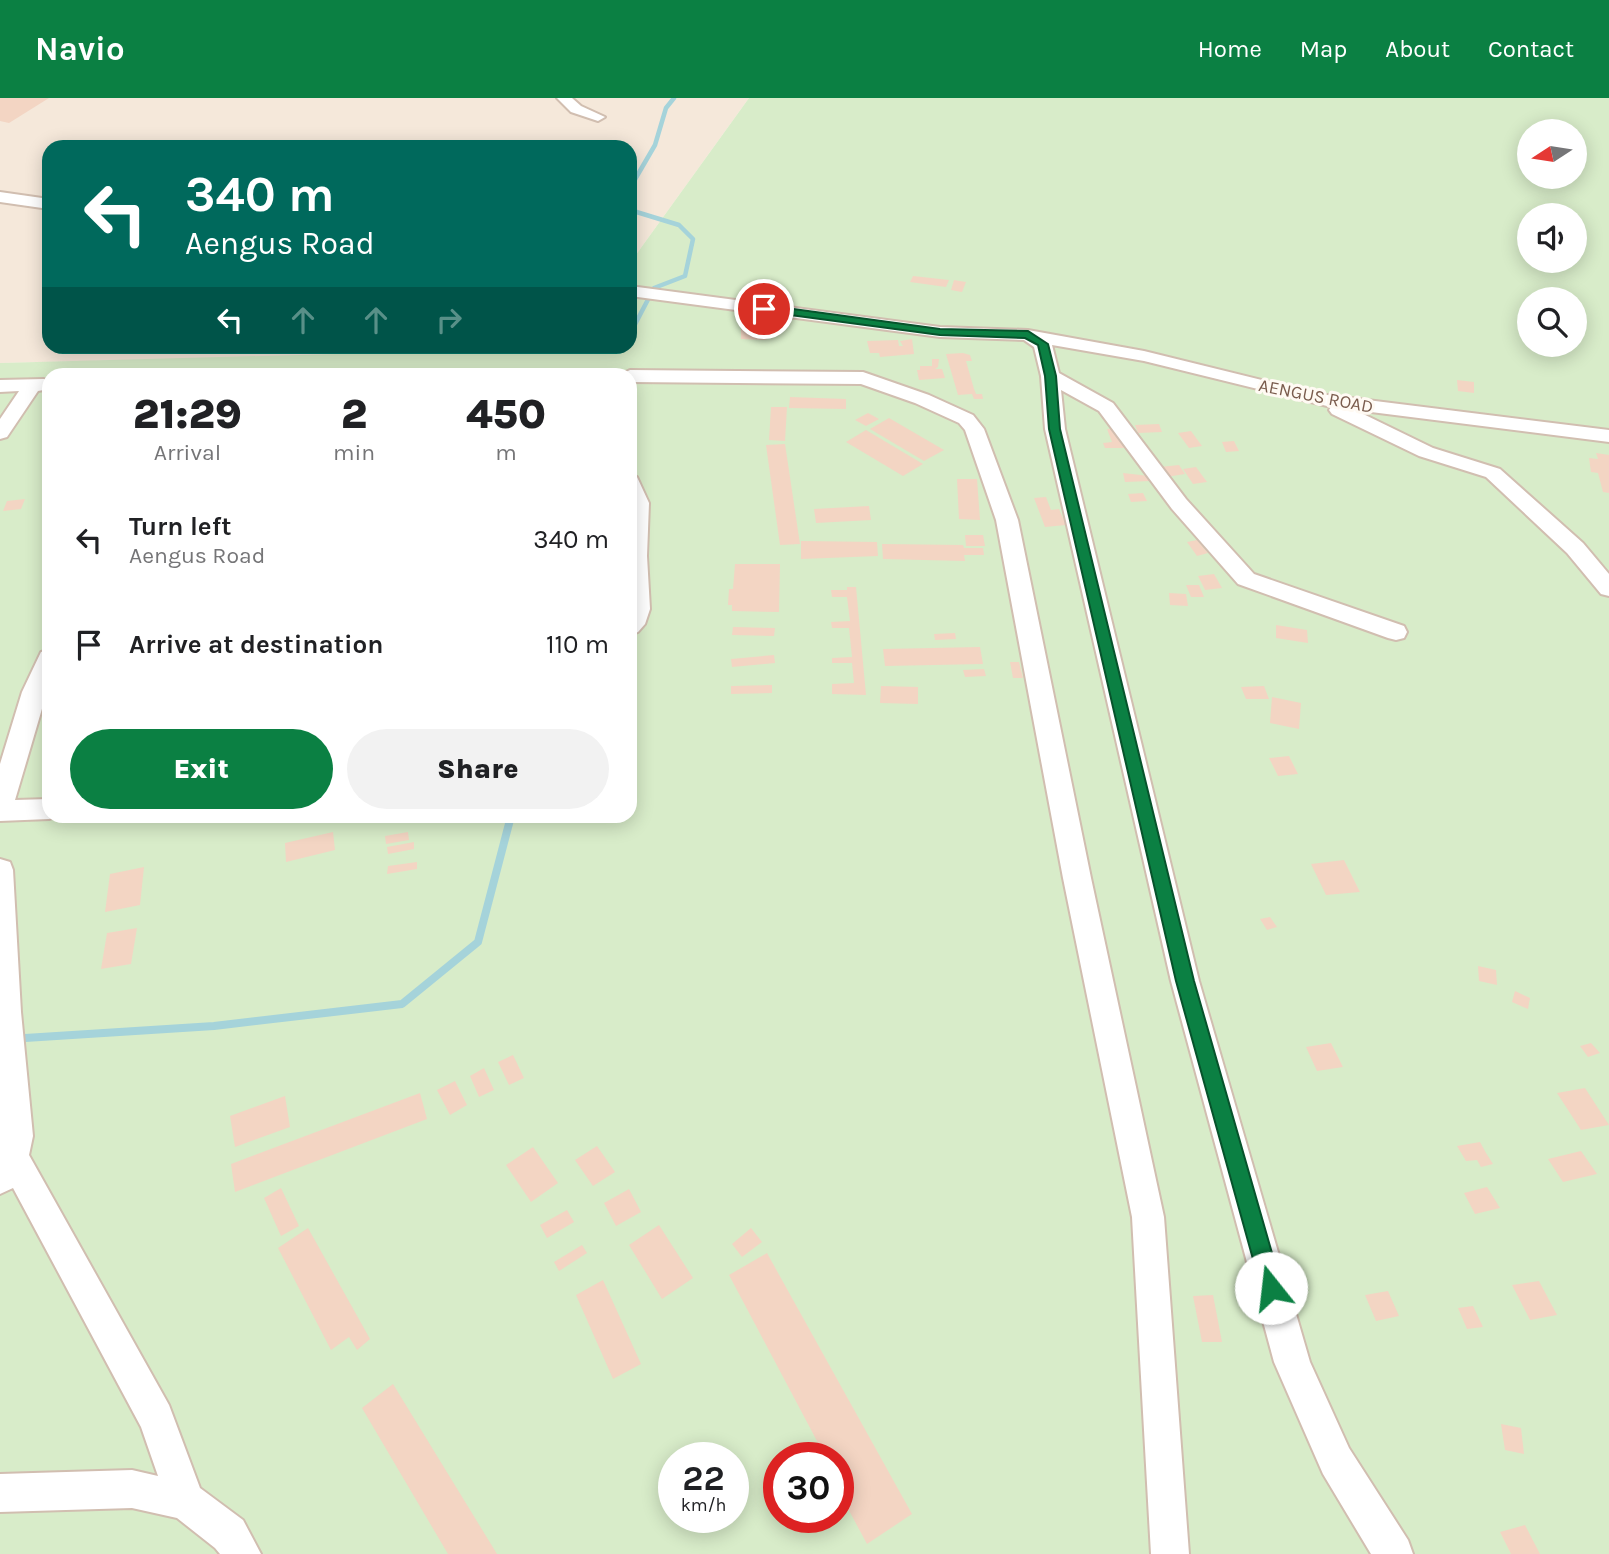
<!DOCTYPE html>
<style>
:root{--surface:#fff;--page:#f2f2f2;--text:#202124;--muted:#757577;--accent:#0b8043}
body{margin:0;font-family:Karla,sans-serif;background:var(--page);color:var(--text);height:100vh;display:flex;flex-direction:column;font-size:26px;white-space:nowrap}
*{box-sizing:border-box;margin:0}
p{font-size:23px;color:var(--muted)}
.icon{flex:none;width:38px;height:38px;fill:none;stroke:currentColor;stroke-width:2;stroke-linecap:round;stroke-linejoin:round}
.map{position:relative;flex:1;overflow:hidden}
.sheet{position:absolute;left:42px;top:270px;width:595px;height:455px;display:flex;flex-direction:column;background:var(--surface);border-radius:21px;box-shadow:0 4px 18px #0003}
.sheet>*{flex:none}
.guide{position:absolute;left:42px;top:42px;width:595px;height:214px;border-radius:21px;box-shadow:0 4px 18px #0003;background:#00695c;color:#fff;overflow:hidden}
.needle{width:46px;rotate:258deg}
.fabs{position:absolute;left:1517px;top:21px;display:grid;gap:14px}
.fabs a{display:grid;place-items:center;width:70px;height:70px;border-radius:50%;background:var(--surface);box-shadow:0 4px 18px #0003;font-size:35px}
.speed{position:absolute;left:658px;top:1344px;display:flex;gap:14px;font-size:35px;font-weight:700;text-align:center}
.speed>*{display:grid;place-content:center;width:91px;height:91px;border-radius:50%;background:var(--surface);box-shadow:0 4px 18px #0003;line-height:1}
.speed small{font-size:18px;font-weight:400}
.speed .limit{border:10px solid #d22;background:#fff;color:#111}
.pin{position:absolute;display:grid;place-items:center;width:60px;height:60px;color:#fff;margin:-30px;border:4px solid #fff;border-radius:50%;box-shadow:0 2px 7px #0007}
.me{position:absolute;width:77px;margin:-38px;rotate:344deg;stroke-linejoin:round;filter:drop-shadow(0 0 5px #0008)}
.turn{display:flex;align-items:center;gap:24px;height:147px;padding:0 28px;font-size:32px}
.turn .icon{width:91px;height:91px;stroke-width:2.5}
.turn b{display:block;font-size:49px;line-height:60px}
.lanes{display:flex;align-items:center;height:66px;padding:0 28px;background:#0003;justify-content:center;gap:35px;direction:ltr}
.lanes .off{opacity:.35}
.eta{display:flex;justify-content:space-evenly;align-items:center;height:119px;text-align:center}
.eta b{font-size:42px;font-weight:800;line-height:49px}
.cta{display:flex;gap:14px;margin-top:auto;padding:14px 28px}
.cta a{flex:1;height:80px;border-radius:42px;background:var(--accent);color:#fff;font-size:28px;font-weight:800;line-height:80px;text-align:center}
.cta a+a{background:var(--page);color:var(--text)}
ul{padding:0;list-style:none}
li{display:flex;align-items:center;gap:21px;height:105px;padding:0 28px}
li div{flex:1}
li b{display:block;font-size:26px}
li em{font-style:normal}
header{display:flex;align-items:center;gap:42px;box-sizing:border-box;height:98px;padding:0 35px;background:var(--accent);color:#fff}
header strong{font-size:33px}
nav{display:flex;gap:38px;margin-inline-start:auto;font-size:24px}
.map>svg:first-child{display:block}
</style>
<header>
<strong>Navio</strong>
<nav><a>Home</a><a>Map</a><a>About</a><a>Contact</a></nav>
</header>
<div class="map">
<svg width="1609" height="1456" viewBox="0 0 1609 1456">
<rect width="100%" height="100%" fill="#fdf6ec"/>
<polygon fill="#f5e8da" points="0,0 749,0 630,165 630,49 49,49 49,248 570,249 567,252 0,265"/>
<path fill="#d8ecc9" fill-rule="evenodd" d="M749,0H1609V1456H0V265L630,248V165ZM1530,33H1575V79H1530ZM1530,117H1575V163H1530ZM1530,201H1575V247H1530ZM49,276H630V718H49ZM674,1360H733V1419H674ZM779,1360H838V1419H779Z"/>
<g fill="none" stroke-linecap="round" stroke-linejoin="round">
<g stroke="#a5d3da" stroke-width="4.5">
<polyline points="630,90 655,47 666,10 674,0"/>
<polyline points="630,112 679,127 693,141 685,178 654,190 630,236"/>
</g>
<polyline stroke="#a5d3da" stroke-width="8" points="25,940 214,928 402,906 478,844 511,718"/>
</g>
<g fill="#f3d5c3">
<polygon points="0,0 49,0 9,25 0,23"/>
<polygon points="913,178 949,182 946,189 910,184"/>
<polygon points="954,182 966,184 962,194 951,192"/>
<polygon points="741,229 767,230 766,242 741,241"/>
<polygon points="912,241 914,256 880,259 879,255 870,255 867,243 898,242 899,248 903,248 900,243"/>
<polygon points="963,255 970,257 972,263 966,263 974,291 976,296 982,296 983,301 974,301 972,296 958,297 946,256"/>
<polygon points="932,261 939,261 938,269 935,271 942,271 945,280 919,282 917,272 920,272 920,268 932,268"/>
<polygon points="1457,282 1474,284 1474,295 1458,293"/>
<polygon points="790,299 846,301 846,311 789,310"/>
<polygon points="771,309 787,309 785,343 769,342"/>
<polygon points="868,315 879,321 866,328 855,322"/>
<polygon points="889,320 944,352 924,363 870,331"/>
<polygon points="1159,326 1162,334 1138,335 1135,327"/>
<polygon points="1120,330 1127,350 1105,350 1103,345 1112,344 1107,331"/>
<polygon points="866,332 923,366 903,378 846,344"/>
<polygon points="1191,333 1202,348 1189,350 1178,335"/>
<polygon points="1234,343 1239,353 1226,354 1222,344"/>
<polygon points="785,346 800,446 780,447 766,347"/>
<polygon points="1596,355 1609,357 1609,395 1603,394 1598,375 1591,374 1589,360 1598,361"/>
<polygon points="1179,367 1185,376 1166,379 1160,369"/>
<polygon points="1196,369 1207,384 1193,386 1183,371"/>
<polygon points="1123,375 1149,378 1150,383 1125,384"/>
<polygon points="957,381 977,381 980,422 959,421"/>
<polygon points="1143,395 1147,403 1131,404 1128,396"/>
<polygon points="1046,399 1051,412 1059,411 1066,427 1045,429 1034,400"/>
<polygon points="25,401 21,411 3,413 7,403"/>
<polygon points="869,408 871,422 816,425 814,411"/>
<polygon points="965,437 983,437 985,448 966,448"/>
<polygon points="1197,442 1208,455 1197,458 1187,444"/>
<polygon points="801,443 877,444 878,458 801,461"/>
<polygon points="882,446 963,447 964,450 983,450 984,457 964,457 965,463 883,461"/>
<polygon points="735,466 780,466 779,514 732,513 732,507 728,507 729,491 733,491"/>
<polygon points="1214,476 1222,490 1205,492 1198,478"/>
<polygon points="1186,487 1199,487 1204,499 1191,499"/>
<polygon points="847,489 856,489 866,597 832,596 832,586 854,585 852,565 832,565 832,560 852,559 849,530 832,530 831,524 850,523 847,499 832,499 831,492 847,492"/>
<polygon points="1169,495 1186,496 1188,508 1170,507"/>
<polygon points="1276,527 1307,532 1308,545 1276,540"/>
<polygon points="733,529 775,530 774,538 732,537"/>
<polygon points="955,535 956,541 935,542 934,536"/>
<polygon points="980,549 983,566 885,568 883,551"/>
<polygon points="774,557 775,565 732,569 731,561"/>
<polygon points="1010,564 1019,564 1023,580 1013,580"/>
<polygon points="984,571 986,578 965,579 963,572"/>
<polygon points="772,587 772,595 731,596 731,588"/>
<polygon points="881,588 918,589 918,606 880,605"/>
<polygon points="1264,588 1269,601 1246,601 1241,589"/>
<polygon points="1272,599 1301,605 1299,631 1270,625"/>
<polygon points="1289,658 1298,676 1278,678 1269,660"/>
<polygon points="333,734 335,752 286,764 285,745"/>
<polygon points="408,734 409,742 386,746 385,738"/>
<polygon points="414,744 414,751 388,756 387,749"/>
<polygon points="1344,762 1360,794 1326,797 1311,766"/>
<polygon points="417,764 417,771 387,776 388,768"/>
<polygon points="144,769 140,807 105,814 110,776"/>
<polygon points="1270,819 1277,829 1267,832 1260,821"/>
<polygon points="137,830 131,866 101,871 107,835"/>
<polygon points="1478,868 1496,872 1497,887 1479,883"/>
<polygon points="1515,893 1530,900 1528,911 1512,904"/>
<polygon points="1331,945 1343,969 1317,973 1306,949"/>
<polygon points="1591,945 1600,955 1588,959 1580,948"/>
<polygon points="513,957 524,980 509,987 498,964"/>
<polygon points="484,970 494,992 479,999 470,978"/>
<polygon points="455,983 467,1007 450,1017 437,992"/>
<polygon points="1585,990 1609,1027 1581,1032 1557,995"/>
<polygon points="420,995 427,1021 235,1094 231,1066"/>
<polygon points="285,998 290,1029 235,1049 230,1018"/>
<polygon points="1480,1044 1486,1055 1493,1066 1481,1069 1477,1062 1466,1063 1457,1048"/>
<polygon points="597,1048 615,1074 593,1088 575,1062"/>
<polygon points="533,1049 558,1085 531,1104 506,1067"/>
<polygon points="1581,1053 1597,1076 1563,1084 1548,1061"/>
<polygon points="1487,1089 1500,1110 1475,1116 1464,1095"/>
<polygon points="281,1090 299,1128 281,1138 264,1100"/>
<polygon points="629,1091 641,1114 616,1128 604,1105"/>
<polygon points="567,1112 574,1124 547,1140 540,1127"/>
<polygon points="659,1127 693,1180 662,1201 629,1147"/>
<polygon points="308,1130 370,1241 357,1252 349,1239 331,1252 278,1150"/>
<polygon points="751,1130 762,1144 742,1159 732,1146"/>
<polygon points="582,1147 587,1155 559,1173 554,1164"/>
<polygon points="767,1155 912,1416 867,1446 838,1392 838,1360 826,1360 729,1177"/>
<polygon points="603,1182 641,1266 613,1281 576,1197"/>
<polygon points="1539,1183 1557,1217 1530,1222 1512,1187"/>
<polygon points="1388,1193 1399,1218 1376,1223 1365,1197"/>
<polygon points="1213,1197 1222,1244 1202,1244 1193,1198"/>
<polygon points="1473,1208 1483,1229 1467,1231 1458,1210"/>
<polygon points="393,1286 497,1456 448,1456 362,1310"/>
<polygon points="1501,1326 1521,1330 1524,1356 1505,1352"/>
<polygon points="1525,1427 1540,1456 1511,1456 1500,1434"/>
</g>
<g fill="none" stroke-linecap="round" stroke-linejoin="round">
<g stroke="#d1beb0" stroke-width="4">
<g id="minor">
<polygon points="557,0 572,0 581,8 605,19 598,23 571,14"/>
<polygon points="0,94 49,101 49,111 0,104"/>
<polygon points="630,188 940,229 1028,232 1144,253 1319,296 1609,332 1609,344 1355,312 1433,350 1500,371 1583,445 1609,476 1609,498 1601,496 1567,455 1486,379 1419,358 1332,316 1329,312 1331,309 1144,263 1052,247 1059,275 1113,305 1186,401 1254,476 1404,528 1407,534 1404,540 1396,542 1388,540 1238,486 1172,411 1099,313 1061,292 1065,331 1199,883 1310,1264 1349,1350 1408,1442 1413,1456 1371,1456 1323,1376 1274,1264 1171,883 1045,331 1041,278 1034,249 1024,242 940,239 630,198"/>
<polygon points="630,272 863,274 929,297 973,317 984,331 1018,422 1091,780 1164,1119 1189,1456 1151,1456 1132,1119 1063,780 996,422 965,332 959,325 915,305 861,286 630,284 630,276 622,276"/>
<polygon points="44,281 49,283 49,291 38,293 7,339 0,341 0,321 19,293 0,294 0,282"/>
<polygon points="630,377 637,379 649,405 647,458 650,511 645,526 638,534 630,537"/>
<polygon points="49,552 49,587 15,702 49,701 49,718 58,718 49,721 0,723 0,666 22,594 41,554"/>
<polygon points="0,761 10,764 13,772 21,914 33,1038 29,1057 169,1307 200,1390 243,1422 261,1456 220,1456 215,1450 177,1420 132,1410 0,1414 0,1376 132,1372 158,1378 141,1329 13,1090 0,1096"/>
</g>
</g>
<use href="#minor" fill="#fff" fill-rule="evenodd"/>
</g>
<polygon fill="#0b8043" stroke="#07532c" stroke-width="2" points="764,207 940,231 1028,233 1048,246 1056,278 1060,331 1194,883 1282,1190 1279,1198 1271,1201 1264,1198 1261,1190 1176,883 1049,331 1045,278 1038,247 1025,240 940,237 760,213 758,211"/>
<g text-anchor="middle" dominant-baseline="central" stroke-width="6" stroke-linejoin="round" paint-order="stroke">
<g font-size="18" fill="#7a5c4d" stroke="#fffaf3">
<text transform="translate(1316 298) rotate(11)">AENGUS ROAD</text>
</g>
</g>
</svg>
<div class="fabs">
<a><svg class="needle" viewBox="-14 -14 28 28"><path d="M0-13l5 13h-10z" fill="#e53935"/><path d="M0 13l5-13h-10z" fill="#757577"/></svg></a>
<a><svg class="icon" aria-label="sound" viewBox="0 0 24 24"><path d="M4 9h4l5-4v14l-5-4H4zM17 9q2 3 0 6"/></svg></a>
<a><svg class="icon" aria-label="search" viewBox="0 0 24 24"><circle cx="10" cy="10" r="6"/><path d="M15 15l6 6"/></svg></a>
</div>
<div class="speed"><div>22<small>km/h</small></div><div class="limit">30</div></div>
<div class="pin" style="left:764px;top:211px;background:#d93025"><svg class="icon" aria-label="arrive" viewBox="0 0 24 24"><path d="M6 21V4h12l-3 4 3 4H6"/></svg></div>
<svg class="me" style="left:1271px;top:1190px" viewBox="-20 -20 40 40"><circle r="19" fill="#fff"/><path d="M0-13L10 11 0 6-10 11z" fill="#0b8043"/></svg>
<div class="guide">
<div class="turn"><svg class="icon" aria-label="left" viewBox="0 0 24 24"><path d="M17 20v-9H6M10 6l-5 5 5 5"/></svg><div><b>340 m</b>Aengus Road</div></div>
<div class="lanes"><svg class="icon" aria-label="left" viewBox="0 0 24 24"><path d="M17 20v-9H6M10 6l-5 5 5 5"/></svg><svg class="icon off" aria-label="ahead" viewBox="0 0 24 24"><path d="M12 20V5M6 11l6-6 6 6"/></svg><svg class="icon off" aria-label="ahead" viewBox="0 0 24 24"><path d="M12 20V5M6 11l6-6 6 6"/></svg><svg class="icon off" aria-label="right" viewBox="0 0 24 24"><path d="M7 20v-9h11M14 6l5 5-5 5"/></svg></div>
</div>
<section class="sheet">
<div class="eta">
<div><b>21:29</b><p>Arrival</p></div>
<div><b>2</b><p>min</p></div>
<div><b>450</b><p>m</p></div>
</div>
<ul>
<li><svg class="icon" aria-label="left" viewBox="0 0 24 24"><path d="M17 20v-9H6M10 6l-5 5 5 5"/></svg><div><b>Turn left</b><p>Aengus Road</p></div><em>340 m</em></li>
<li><svg class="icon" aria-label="arrive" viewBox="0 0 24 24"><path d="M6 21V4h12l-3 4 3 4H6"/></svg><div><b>Arrive at destination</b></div><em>110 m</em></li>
</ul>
<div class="cta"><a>Exit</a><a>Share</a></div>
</section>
</div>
